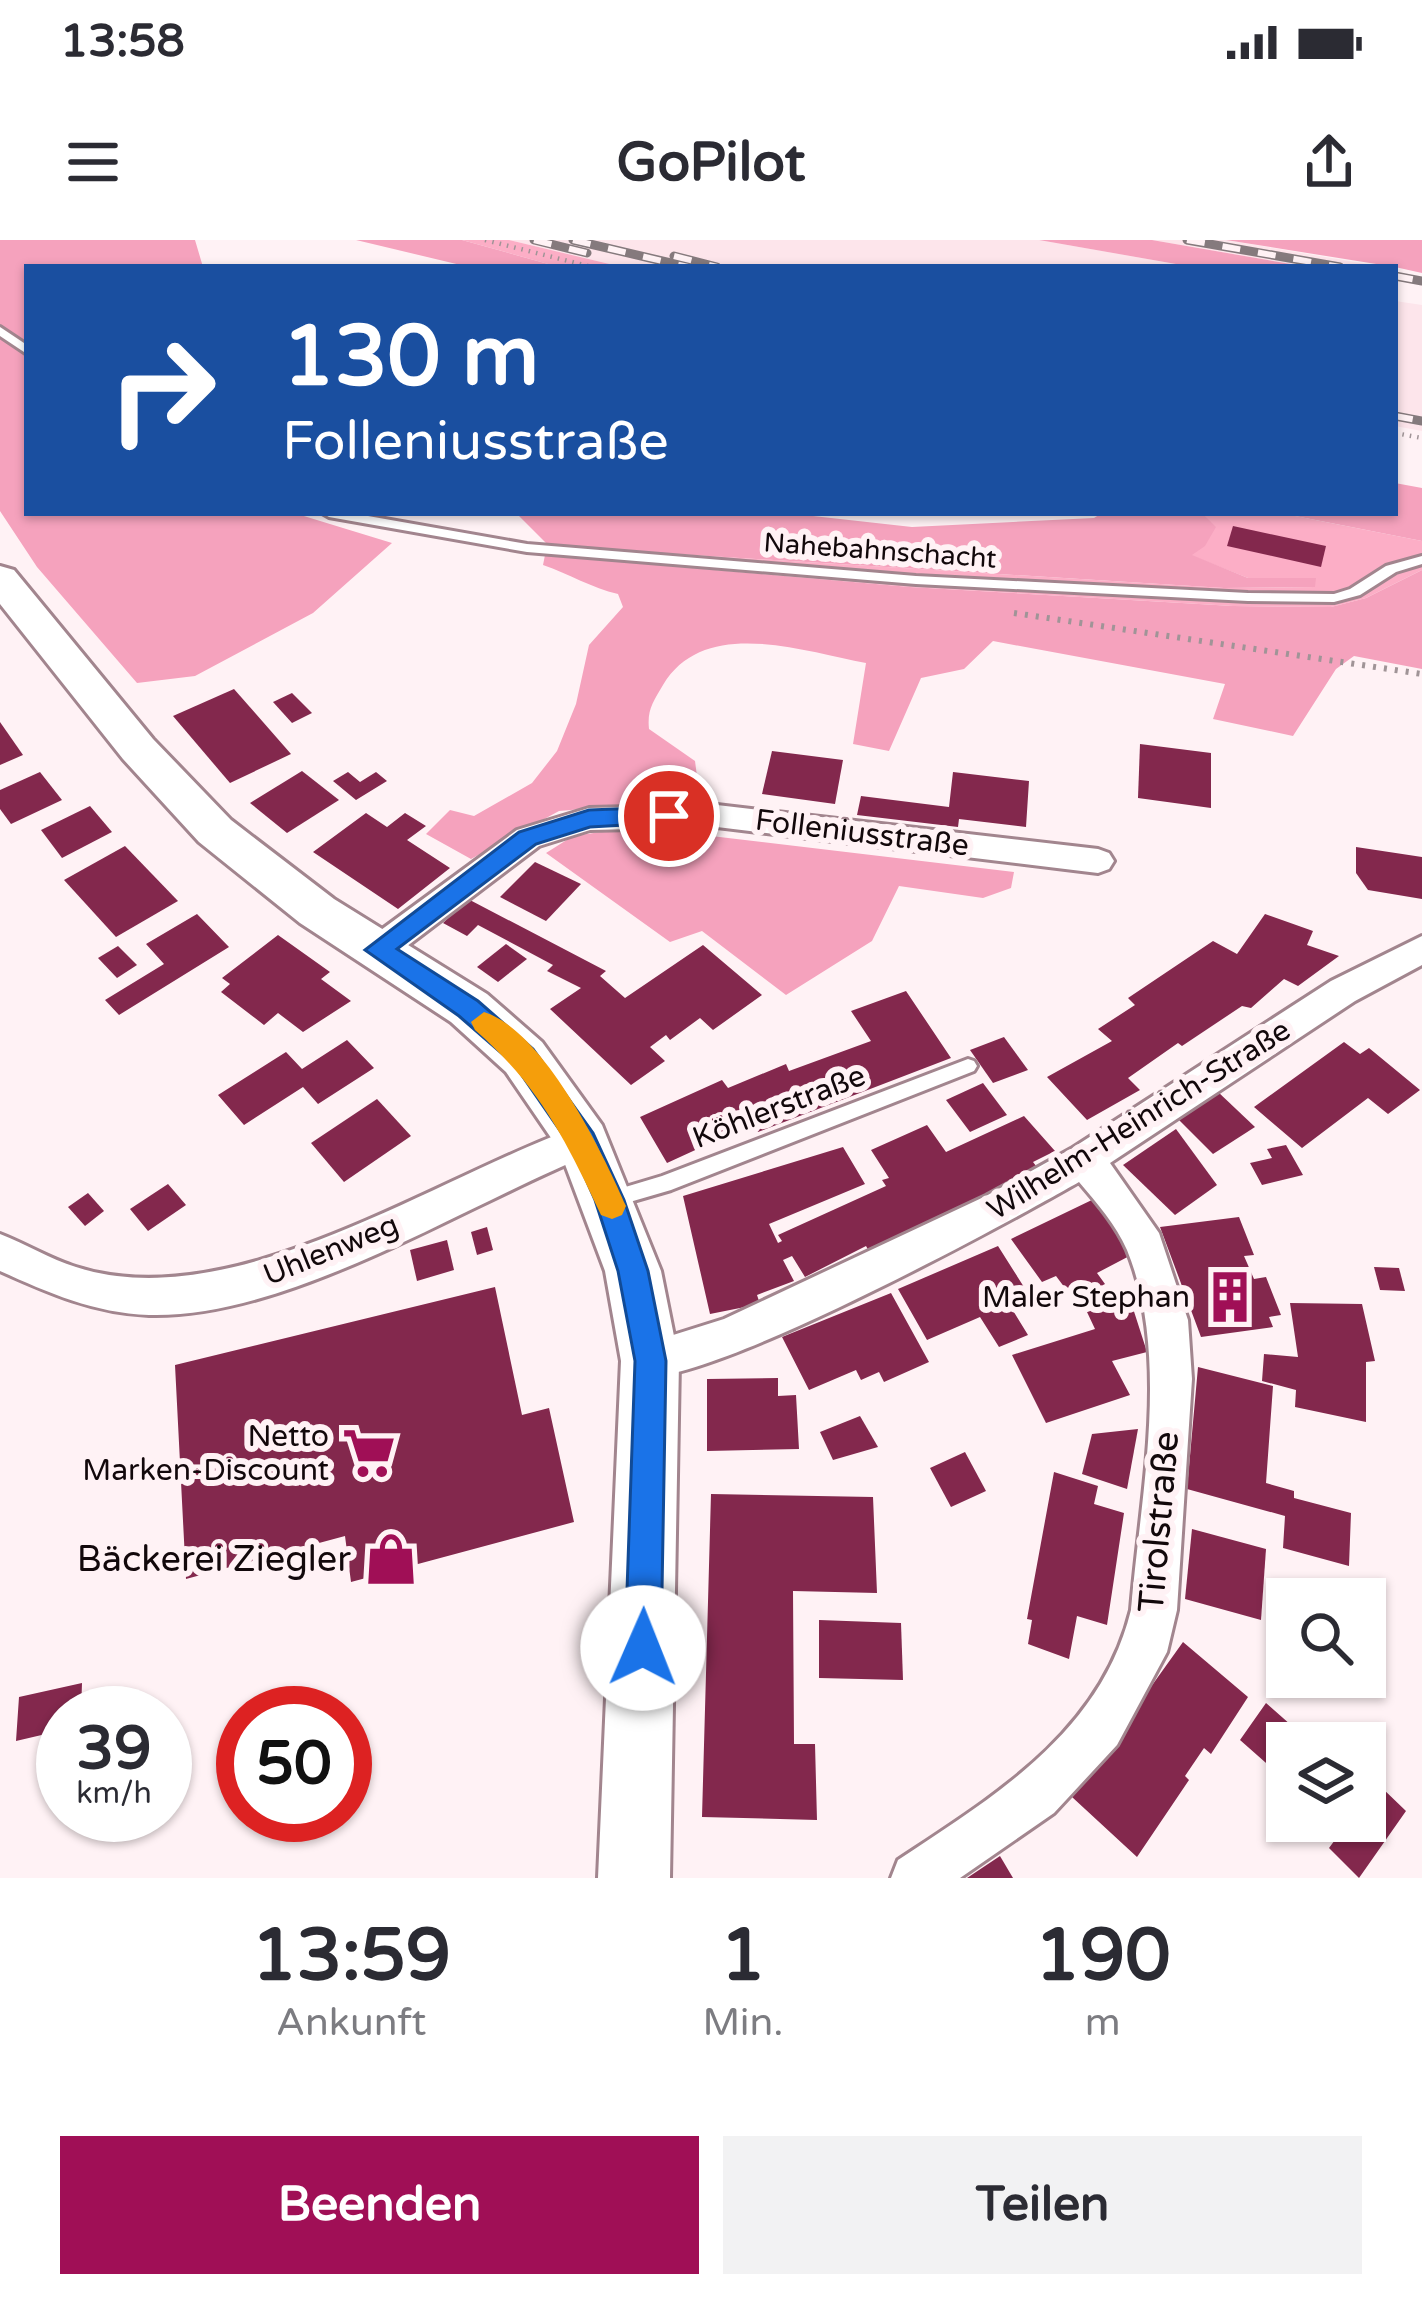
<!DOCTYPE html>
<html lang="de">
<meta charset="utf-8">
<style>
:root{--surface:#fff;--page:#f2f2f3;--text:#2b2b33;--muted:#7c7c81;--accent:#a00f56}
body{margin:0;font-family:"Varela Round",sans-serif;background:var(--page);color:var(--text);height:100vh;display:flex;flex-direction:column;font-size:45px;white-space:nowrap}
*{box-sizing:border-box;margin:0}
p{font-size:39px;color:var(--muted)}
.icon{flex:none;width:66px;height:66px;fill:none;stroke:currentColor;stroke-width:2;stroke-linecap:round;stroke-linejoin:round}
.map{position:relative;height:1638px;overflow:hidden}
.panel{display:flex;flex-direction:column;background:var(--surface);flex:1}
.panel>*{flex:none}
.top-card{position:absolute;left:24px;top:24px;width:1374px;height:252px;border-radius:0px;box-shadow:0 3px 9px #0004;background:#1a4fa0;color:#fff;overflow:hidden}
.tools{position:absolute;left:1266px;top:1338px;display:grid;gap:24px}
.tools a{display:grid;place-items:center;width:120px;height:120px;border-radius:0px;background:var(--surface);box-shadow:0 3px 9px #0004;font-size:60px}
.speed{position:absolute;left:36px;top:1446px;display:flex;gap:24px;font-size:60px;font-weight:700;text-align:center}
.speed>*{display:grid;place-content:center;width:156px;height:156px;border-radius:50%;background:var(--surface);box-shadow:0 3px 9px #0004;line-height:1}
.speed small{font-size:30px;font-weight:400}
.speed .limit{border:18px solid #d22;background:#fff;color:#111}
.pin{position:absolute;display:grid;place-items:center;width:102px;height:102px;color:#fff;margin:-51px;border:6px solid #fff;border-radius:50%;box-shadow:0 3px 12px #0007}
.me{position:absolute;width:132px;margin:-66px;rotate:1deg;stroke-linejoin:round;filter:drop-shadow(0 0 9px #0008)}
.turn{display:flex;align-items:center;gap:42px;height:252px;padding:0 60px;font-size:54px}
.turn .icon{width:156px;height:156px;stroke-width:2.5}
.turn b{display:block;font-size:84px;line-height:102px}
.eta{display:flex;justify-content:space-evenly;align-items:center;height:204px;text-align:center}
.eta b{font-size:72px;font-weight:700;line-height:84px}
.primary-button{display:flex;gap:24px;margin-top:auto;padding:24px 60px}
.primary-button a{flex:1;height:138px;border-radius:0px;background:var(--accent);color:#fff;font-size:48px;font-weight:700;line-height:138px;text-align:center}
.primary-button a+a{background:var(--page);color:var(--text)}
.status{display:flex;justify-content:space-between;align-items:center;height:84px;padding:0 60px;background:var(--surface);direction:ltr}
.status svg{height:33px;fill:currentColor}
header{display:flex;justify-content:space-between;align-items:center;height:156px;padding:0 60px;background:var(--surface);font-size:54px;font-weight:700}
.map>svg:first-child{display:block}
</style>
<div class="status"><b>13:58</b><svg viewBox="0 0 49 12"><path d="M0 12V9h3v3zM5 12V6h3v6zM10 12V3h3v9zM15 12V0h3v12zM26 1h20v11H26zM47 4h2v5h-2z"/></svg></div>
<header><svg class="icon" aria-label="menu" viewBox="0 0 24 24"><path d="M4 6h16M4 12h16M4 18h16"/></svg>GoPilot<svg class="icon" aria-label="share" viewBox="0 0 24 24"><path d="M12 15V3M7 8l5-5 5 5M5 13v7h14v-7"/></svg></header>
<div class="map">
<svg width="1422" height="1638" viewBox="0 0 1422 1638">
<rect width="100%" height="100%" fill="#fff2f5"/>
<g fill="#fde5eb">
<polygon points="509,0 1039,0 1193,27 622,27"/>
<polygon points="1152,0 1226,0 1384,27 1308,27"/>
<polygon points="1395,61 1422,65 1422,191 1395,186"/>
</g>
<g fill="#fcaec6">
<polygon points="462,0 509,0 622,27 559,27"/>
<polygon points="1202,273 1280,273 1422,301 1422,330 1366,358 1331,367 1233,366 910,347 545,315 549,306 1224,348 1315,347 1315,338 1248,338 1190,315 1215,288"/>
</g>
<g fill="#f5a2bd">
<polygon points="0,0 195,0 203,27 27,27 27,273 294,273 392,303 313,373 195,436 137,443 37,327 0,271"/>
<polygon points="356,0 462,0 559,27 469,27"/>
<polygon points="1039,0 1152,0 1308,27 1193,27"/>
<polygon points="1226,0 1422,0 1422,33 1395,27"/>
<polygon points="1395,243 1422,248 1422,301 1280,273 1395,273"/>
<polygon points="516,273 786,273 912,287 1094,278 1102,273 1202,273 1216,287 1205,306 1192,315 1248,338 1316,338 1315,347 1224,348 549,306"/>
<path d="M545,315L910,347L1233,366L1331,367L1366,358L1422,330V429L1354,416L1336,429L1293,496L1213,479L1225,444L993,401L964,429L921,438L889,511L853,504L866,423C802,411 704,376 663,445C653,462 647,470 649,489L695,521L700,559L559,571L471,619L426,594L450,570L474,576L532,543L557,511L576,464L589,405L623,367L618,354C592,348 569,334 543,325Z"/>
<polygon points="635,587 1014,632 1011,648 983,658 899,646 872,701 786,755 702,691 670,702 546,613 573,596"/>
</g>
<g fill="#83284d">
<polygon points="1233,286 1326,306 1321,327 1227,306"/>
<polygon points="234,449 291,514 230,543 173,476"/>
<polygon points="292,453 312,473 292,483 273,462"/>
<polygon points="0,482 23,515 0,525"/>
<polygon points="1140,504 1211,513 1211,568 1138,558"/>
<polygon points="772,511 843,520 835,564 762,554"/>
<polygon points="302,531 339,560 287,593 250,563"/>
<polygon points="40,532 62,560 11,584 0,569 0,550"/>
<polygon points="348,532 360,542 376,532 387,541 356,560 333,541"/>
<polygon points="953,532 1029,541 1026,587 959,579 958,587 857,575 861,556 949,567"/>
<polygon points="90,566 112,592 62,618 41,590"/>
<polygon points="366,573 387,587 405,573 426,586 407,600 450,628 398,669 313,612"/>
<polygon points="125,606 178,661 116,697 64,640"/>
<polygon points="1356,607 1422,617 1422,659 1368,650 1356,633"/>
<polygon points="535,622 581,644 546,681 500,657"/>
<polygon points="468,659 606,731 600,736 625,758 703,705 762,755 713,790 700,778 670,800 666,795 650,807 665,821 631,845 550,769 581,748 547,731 553,725 478,685 467,696 443,683"/>
<polygon points="197,674 229,707 119,775 105,760 164,724 146,704"/>
<polygon points="1265,674 1313,691 1307,705 1339,716 1298,746 1284,739 1251,768 1242,766 1182,806 1178,803 1128,838 1140,850 1087,880 1047,837 1112,801 1098,789 1135,765 1128,758 1213,701 1237,714"/>
<polygon points="278,695 330,732 321,739 351,761 303,792 278,773 264,785 221,752 230,744 222,738"/>
<polygon points="506,704 527,719 498,742 477,727"/>
<polygon points="118,706 137,725 117,738 98,718"/>
<polygon points="906,751 951,818 758,892 752,884 667,923 640,877 722,840 728,848 786,824 789,831 871,801 851,771"/>
<polygon points="1004,797 1028,830 993,843 970,810"/>
<polygon points="347,800 374,828 318,864 303,847 244,885 218,855 286,812 302,829"/>
<polygon points="1344,802 1360,814 1369,808 1420,850 1388,874 1368,858 1302,908 1254,867"/>
<polygon points="983,843 1007,875 970,892 946,860"/>
<polygon points="1217,851 1255,887 1213,914 1175,876"/>
<polygon points="377,859 411,896 344,942 311,903"/>
<polygon points="1024,876 1055,911 1033,922 1040,931 870,1013 866,1006 805,1037 792,1016 783,1020 794,1041 757,1055 760,1064 710,1074 683,956 843,907 865,944 769,984 778,1003 782,1001 778,995 886,946 882,940 889,938 871,910 927,885 946,912"/>
<polygon points="1176,889 1217,945 1175,975 1123,925"/>
<polygon points="1286,905 1303,935 1262,945 1250,923 1272,918 1267,909"/>
<polygon points="168,944 186,965 148,991 130,969"/>
<polygon points="88,953 104,971 85,986 68,967"/>
<polygon points="1096,958 1137,1012 1097,1033 1105,1044 1074,1060 1056,1036 1042,1042 1011,999"/>
<polygon points="1239,977 1254,1015 1244,1016 1254,1039 1266,1037 1281,1075 1269,1077 1273,1087 1201,1097 1160,987"/>
<polygon points="487,987 493,1010 477,1015 471,992"/>
<polygon points="447,1000 454,1030 417,1041 410,1010"/>
<polygon points="998,1006 1029,1055 1009,1064 1028,1095 999,1107 980,1077 927,1100 898,1049"/>
<polygon points="1374,1027 1399,1028 1405,1051 1380,1050"/>
<polygon points="495,1047 522,1175 549,1168 574,1282 351,1342 345,1296 186,1339 175,1125"/>
<polygon points="891,1053 929,1122 884,1142 879,1132 861,1140 856,1130 809,1150 782,1097"/>
<polygon points="1130,1059 1147,1112 1112,1121 1130,1155 1046,1183 1012,1115 1095,1089 1087,1072"/>
<polygon points="1290,1063 1362,1064 1375,1121 1366,1122 1366,1182 1295,1167 1296,1150 1262,1141 1264,1114 1298,1117"/>
<polygon points="1198,1127 1273,1146 1266,1243 1294,1251 1294,1258 1351,1273 1349,1326 1283,1308 1285,1276 1187,1249"/>
<polygon points="778,1138 778,1156 796,1155 799,1209 707,1211 707,1139"/>
<polygon points="860,1176 878,1207 833,1220 820,1192"/>
<polygon points="1138,1189 1127,1249 1082,1234 1092,1194"/>
<polygon points="965,1212 986,1251 951,1267 930,1228"/>
<polygon points="1054,1232 1098,1246 1094,1264 1124,1273 1107,1385 1077,1376 1069,1419 1028,1404 1032,1380 1027,1379"/>
<polygon points="711,1254 873,1257 877,1353 793,1351 794,1504 815,1504 817,1580 702,1577"/>
<polygon points="1192,1289 1266,1309 1261,1380 1185,1359"/>
<polygon points="819,1380 901,1383 903,1440 819,1438"/>
<polygon points="1183,1402 1248,1457 1211,1514 1204,1508 1185,1536 1189,1540 1137,1617 1072,1557"/>
<polygon points="82,1443 81,1473 63,1473 63,1490 16,1501 19,1457"/>
<polygon points="1266,1463 1300,1493 1293,1503 1287,1503 1287,1511 1274,1530 1240,1500"/>
<polygon points="1380,1546 1406,1571 1359,1638 1329,1608 1346,1585 1342,1581 1365,1581 1365,1552 1371,1557"/>
<polygon points="1000,1616 1013,1638 967,1638"/>
</g>
<g fill="none" stroke-linecap="round" stroke-linejoin="round">
<g stroke="#a2858e" stroke-width="6">
<g id="service">
<polygon points="0,87 27,105 27,114 0,96"/>
<polygon points="322,273 351,273 527,304 916,336 1248,353 1334,354 1350,349 1386,326 1422,316 1422,324 1396,332 1360,355 1334,362 1248,361 916,344 527,312 329,277"/>
<polygon points="968,819 974,821 977,826 974,831 671,950 609,968 602,966 599,960 602,954 662,936"/>
</g>
</g>
<g stroke="#a2858e" stroke-width="6">
<g id="minor">
<polygon points="717,565 1098,609 1109,613 1114,621 1109,629 1098,633 717,587 590,590 539,606 390,719 378,723 366,719 361,710 366,701 517,590 589,568"/>
<path d="M1422,696V725L1355,761L1110,923L1159,993L1188,1080L1192,1139L1177,1370L1167,1412L1117,1505L1054,1573L960,1638H891L898,1620C996,1555 1101,1492 1131,1370C1140,1258 1171,1117 1127,1010C1116,985 1097,963 1079,942C1015,979 691,1156 635,1135L629,1121L635,1107L724,1079L986,956L1071,909L1331,741Z"/>
<path d="M583,885L596,890L602,901L596,912C466,964 289,1079 149,1075C94,1073 49,1053 0,1031V994C26,1004 50,1019 76,1027C233,1078 437,936 583,885Z"/>
</g>
</g>
<g stroke="#a2858e" stroke-width="6">
<polygon id="secondary" points="0,326 14,330 153,499 231,580 334,659 487,754 542,802 602,885 661,1031 679,1121 670,1638 598,1638 621,1121 605,1031 560,911 506,832 451,782 300,683 199,602 123,519 0,364"/>
</g>
<g stroke="#a09497" stroke-width="4.5" stroke-dasharray="1.5 6" stroke-linecap="butt">
<polyline points="485,0 592,27"/>
<polyline points="1395,193 1422,198"/>
</g>
<polyline stroke="#a09497" stroke-width="6" stroke-dasharray="3 8" stroke-linecap="butt" points="1014,373 1422,434"/>
<use href="#service" fill="#fff" fill-rule="evenodd"/>
<use href="#minor" fill="#fff" fill-rule="evenodd"/>
<use href="#secondary" fill="#fff" fill-rule="evenodd"/>
<g stroke="#857a7d" stroke-width="9">
<g id="rail">
<polyline points="534,0 587,13"/>
<polyline points="573,0 688,27"/>
<polyline points="1187,0 1340,27"/>
<polyline points="674,16 717,27"/>
<polyline points="1395,36 1422,41"/>
<polyline points="1395,176 1422,181"/>
</g>
</g>
<use href="#rail" stroke="#fff2f5" stroke-width="6" stroke-dasharray="18" stroke-linecap="butt"/>
</g>
<polygon fill="#1a73e8" stroke="#114b97" stroke-width="3" points="669,567 681,576 677,582 590,587 536,604 397,709 478,761 533,809 593,893 624,960 648,1031 666,1121 661,1408 656,1420 643,1425 631,1420 625,1408 635,1121 618,1031 595,960 572,908 514,824 459,776 365,710 519,592 589,570"/>
<path fill="#f59e0b" d="M484,772C544,791 602,911 626,966L622,975L612,979L601,975C565,899 540,847 475,790L471,782Z"/>
<defs>
<g id="building-bare" transform="scale(4.14)"><path d="M-4-6H4V6H1V3H-1V6H-4ZM-2.5-4.3h1.7v1.8h-1.7ZM.8-4.3h1.7v1.8H.8ZM-2.5-1h1.7V.8h-1.7ZM.8-1h1.7V.8H.8Z" fill="#a00f56" stroke="#fff2f5" stroke-width="2.5" paint-order="stroke"/></g>
<g id="supermarket-bare" transform="scale(4.14)"><path d="M-6-5.5h2.5l.6 2H6L4.5 2H-2.5L-4.4-4H-6ZM-1.5 3.2a1.3 1.3 0 1 0 .1 0ZM3 3.2a1.3 1.3 0 1 0 .1 0Z" fill="#a00f56" stroke="#fff2f5" stroke-width="2.5" paint-order="stroke"/></g>
<g id="shop-bare" transform="scale(4.14)"><path d="M-5-2.5h2.3a2.7 3.5 0 0 1 5.4 0H5L5.5 6h-11ZM-1.5-2.5h3a1.5 2.3 0 0 0-3 0Z" fill="#a00f56" stroke="#fff2f5" stroke-width="2.5" paint-order="stroke"/></g>
</defs>
<g fill-rule="evenodd">
<use href="#building-bare" x="1230" y="1057"/>
<use href="#supermarket-bare" x="369" y="1213"/>
<use href="#shop-bare" x="391" y="1319"/>
</g>
<g text-anchor="middle" dominant-baseline="central" stroke-width="12" stroke-linejoin="round" paint-order="stroke">
<g font-size="27" fill="#12080b" stroke="#fff2f5">
<text transform="translate(880 311) rotate(4)">Nahebahnschacht</text>
</g>
<g font-size="30" fill="#12080b" stroke="#fff2f5">
<text transform="translate(862 593) rotate(7)">Folleniusstraße</text>
<text transform="translate(779 867) rotate(-21)">Köhlerstraße</text>
<text transform="translate(1139 880) rotate(-32)">Wilhelm-Heinrich-Straße</text>
<text transform="translate(331 1010) rotate(-22)">Uhlenweg</text>
</g>
<g font-size="30" fill="#12080b" stroke="#fff2f5" text-anchor="end">
<text x="1190" y="1057">Maler Stephan</text>
<text x="329" y="1196">Netto<tspan x="329" dy="34">Marken-Discount</tspan></text>
</g>
<g font-size="36" fill="#12080b" stroke="#fff2f5">
<text transform="translate(1159 1282) rotate(-85)">Tirolstraße</text>
</g>
<g font-size="36" fill="#12080b" stroke="#fff2f5" text-anchor="end">
<text x="351" y="1319">Bäckerei Ziegler</text>
</g>
</g>
</svg>
<div class="tools">
<a><svg class="icon" aria-label="search" viewBox="0 0 24 24"><circle cx="10" cy="10" r="6"/><path d="M15 15l6 6"/></svg></a>
<a><svg class="icon" aria-label="layers" viewBox="0 0 24 24"><path d="M12 4l9 5-9 5-9-5zM3 14l9 5 9-5"/></svg></a>
</div>
<div class="speed"><div>39<small>km/h</small></div><div class="limit">50</div></div>
<div class="pin" style="left:669px;top:576px;background:#d93025"><svg class="icon" aria-label="arrive" viewBox="0 0 24 24"><path d="M6 21V4h12l-3 4 3 4H6"/></svg></div>
<svg class="me" style="left:643px;top:1408px" viewBox="-20 -20 40 40"><circle r="19" fill="#fff"/><path d="M0-13L10 11 0 6-10 11z" fill="#1a73e8"/></svg>
<div class="top-card">
<div class="turn"><svg class="icon" aria-label="right" viewBox="0 0 24 24"><path d="M7 20v-9h11M14 6l5 5-5 5"/></svg><div><b>130 m</b>Folleniusstraße</div></div>
</div>
</div>
<section class="panel">
<div class="eta">
<div><b>13:59</b><p>Ankunft</p></div>
<div><b>1</b><p>Min.</p></div>
<div><b>190</b><p>m</p></div>
</div>
<div class="primary-button"><a>Beenden</a><a>Teilen</a></div>
</section>
